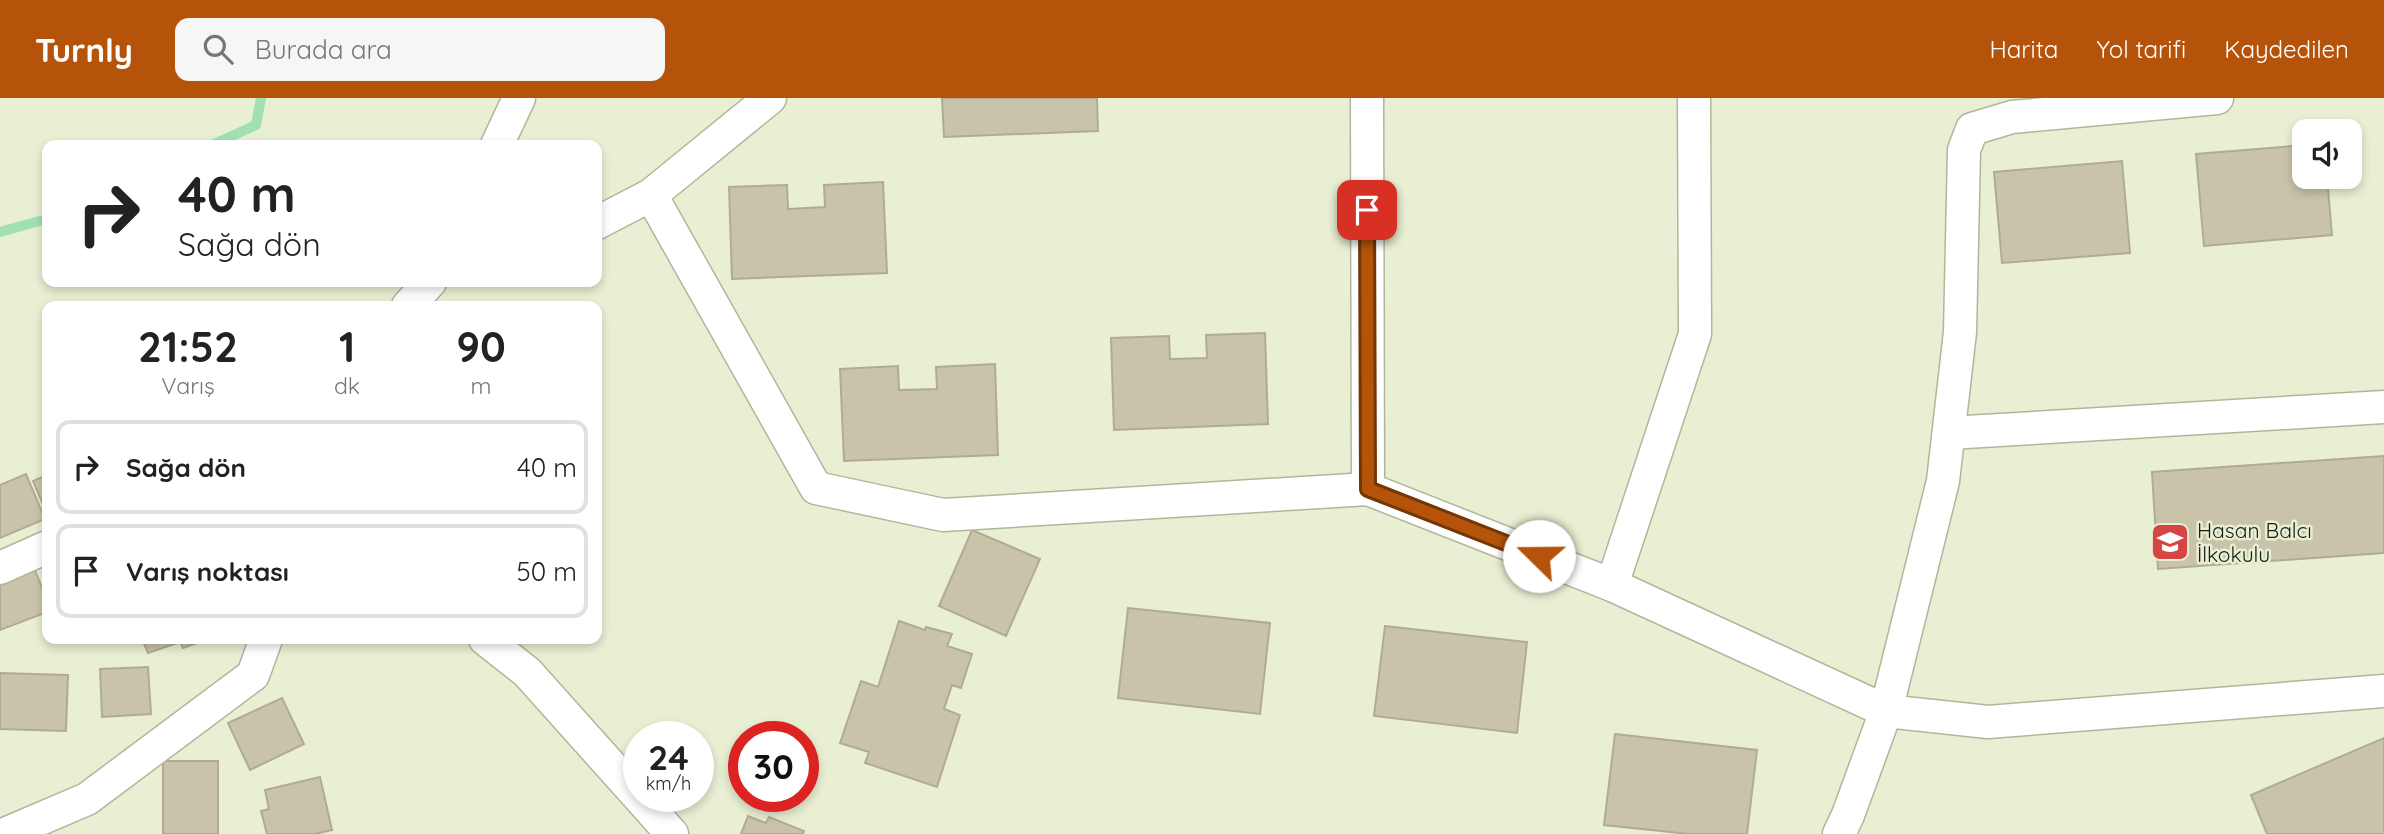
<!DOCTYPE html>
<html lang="tr">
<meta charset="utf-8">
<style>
:root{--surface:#fff;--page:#f6f6f6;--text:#222;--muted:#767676;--line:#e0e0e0;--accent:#b45309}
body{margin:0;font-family:Quicksand,sans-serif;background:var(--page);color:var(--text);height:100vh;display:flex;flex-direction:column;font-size:26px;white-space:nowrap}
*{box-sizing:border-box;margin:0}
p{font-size:23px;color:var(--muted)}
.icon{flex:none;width:38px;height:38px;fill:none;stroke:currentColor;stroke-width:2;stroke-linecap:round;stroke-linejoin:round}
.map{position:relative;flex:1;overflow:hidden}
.panel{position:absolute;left:42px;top:203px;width:560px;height:343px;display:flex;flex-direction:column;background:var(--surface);border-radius:14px;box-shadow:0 4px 10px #0003}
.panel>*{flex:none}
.top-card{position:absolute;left:42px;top:42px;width:560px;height:147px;border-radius:14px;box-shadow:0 4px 10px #0003;background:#fff;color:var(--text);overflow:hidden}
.tools{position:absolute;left:2292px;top:21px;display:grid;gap:14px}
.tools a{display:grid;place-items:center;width:70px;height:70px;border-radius:14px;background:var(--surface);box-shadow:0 4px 10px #0003;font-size:35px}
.speed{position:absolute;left:623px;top:623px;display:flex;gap:14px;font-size:35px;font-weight:700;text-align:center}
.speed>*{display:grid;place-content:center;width:91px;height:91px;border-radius:50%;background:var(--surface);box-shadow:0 4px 10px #0003;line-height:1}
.speed small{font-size:18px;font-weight:400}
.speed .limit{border:10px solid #d22;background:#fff;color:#111}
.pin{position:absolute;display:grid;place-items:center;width:60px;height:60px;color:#fff;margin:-30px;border-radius:14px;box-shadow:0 4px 10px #0006}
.me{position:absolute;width:77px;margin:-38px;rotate:292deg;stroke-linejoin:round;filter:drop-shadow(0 0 5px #0008)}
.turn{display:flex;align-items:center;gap:24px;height:147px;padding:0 21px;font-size:32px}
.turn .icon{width:91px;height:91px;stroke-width:2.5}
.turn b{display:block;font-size:49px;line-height:60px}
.eta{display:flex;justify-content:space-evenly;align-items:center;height:119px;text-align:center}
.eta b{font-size:42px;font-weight:700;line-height:49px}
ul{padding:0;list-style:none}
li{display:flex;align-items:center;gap:21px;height:94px;margin:0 14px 10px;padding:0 7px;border:4px solid var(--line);border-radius:14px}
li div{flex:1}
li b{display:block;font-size:26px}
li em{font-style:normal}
header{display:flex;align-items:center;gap:42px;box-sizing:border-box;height:98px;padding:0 35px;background:var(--accent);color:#fff}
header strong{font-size:33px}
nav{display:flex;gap:38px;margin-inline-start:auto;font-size:24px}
.search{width:490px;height:63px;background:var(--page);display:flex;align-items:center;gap:18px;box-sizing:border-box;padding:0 24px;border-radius:14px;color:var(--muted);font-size:26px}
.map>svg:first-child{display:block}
</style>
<header>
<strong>Turnly</strong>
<div class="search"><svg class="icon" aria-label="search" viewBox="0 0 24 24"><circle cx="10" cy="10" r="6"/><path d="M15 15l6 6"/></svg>Burada ara</div>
<nav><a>Harita</a><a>Yol tarifi</a><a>Kaydedilen</a></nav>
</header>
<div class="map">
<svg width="2384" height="736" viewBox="0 0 2384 736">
<rect width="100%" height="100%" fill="#e9efd3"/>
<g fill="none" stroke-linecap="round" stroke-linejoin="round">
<g stroke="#a2e0b2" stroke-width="10">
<polyline points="212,47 256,27 261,0"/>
<polyline points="0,134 47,121"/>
</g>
</g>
<g fill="#c9c4a9" stroke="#b1ac91" stroke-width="2">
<polygon points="942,0 1097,0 1098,33 944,39"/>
<polygon points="2305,47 2305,79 2327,79 2332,137 2204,148 2196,56"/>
<polygon points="2122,63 2130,155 2002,165 1994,74"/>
<polygon points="883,84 887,175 732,181 729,89 787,87 788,111 825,109 824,87"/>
<polygon points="1265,235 1268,326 1114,332 1111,240 1169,238 1170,261 1207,260 1206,237"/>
<polygon points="995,266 998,357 844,363 840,271 898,268 899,292 937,291 936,269"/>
<polygon points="2384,358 2384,455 2158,471 2152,374"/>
<polygon points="26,376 45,421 0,440 0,387"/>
<polygon points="47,377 47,416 33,383"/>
<polygon points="972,432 1040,461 1006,538 939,508"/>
<polygon points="35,472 47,503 47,514 0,532 0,486"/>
<polygon points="1128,510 1270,525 1260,616 1118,600"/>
<polygon points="899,523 925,532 926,529 952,536 947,548 972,556 961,590 952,587 944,611 960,617 937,689 865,665 869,654 840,645 861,583 878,589"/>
<polygon points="1385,528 1527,544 1517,635 1374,618"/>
<polygon points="142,541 208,541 183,550 180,544 148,555"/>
<polygon points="148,569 151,616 102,619 100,571"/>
<polygon points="0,575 68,577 66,633 0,631"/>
<polygon points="282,600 304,646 250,672 228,625"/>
<polygon points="1615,636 1757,652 1747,736 1689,736 1604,727"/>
<polygon points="2384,640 2384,736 2267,736 2251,697"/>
<rect x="163" y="663" width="55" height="73"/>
<polygon points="320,679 332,732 315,736 267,736 261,713 269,711 265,692"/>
<polygon points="748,718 766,725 769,719 804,733 803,736 741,736"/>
</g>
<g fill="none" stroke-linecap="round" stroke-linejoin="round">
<g stroke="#b1b69b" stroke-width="35">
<g id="minor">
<polyline points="1367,0 1368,391"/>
<polyline points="497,47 519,0"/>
<polyline points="651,97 816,390 943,417 1368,391 1612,487 1886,613 1988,624 2384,593"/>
<polyline points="597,125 651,97 770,0"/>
<polyline points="408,208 430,184"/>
<polyline points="1949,335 2384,309"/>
<polyline points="0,470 47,449"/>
<polyline points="1612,487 1695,236 1694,0"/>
<polyline points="485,541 527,574 672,736"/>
<polyline points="5,736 87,701 253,577 266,541"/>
<polyline points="1839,736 1848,717 1886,613 1943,383 1960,234 1964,52 1972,31 2012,19 2217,0"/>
</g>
</g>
<use href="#minor" stroke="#fff" stroke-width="32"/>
</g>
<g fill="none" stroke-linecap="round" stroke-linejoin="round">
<g stroke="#753606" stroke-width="18">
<polyline id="route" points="1367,112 1368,391 1539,458"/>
</g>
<use href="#route" stroke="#b45309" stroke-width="12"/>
</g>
<defs>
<g id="school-square" transform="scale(2.0125)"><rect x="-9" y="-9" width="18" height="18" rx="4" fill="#d44544" stroke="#e9efd3"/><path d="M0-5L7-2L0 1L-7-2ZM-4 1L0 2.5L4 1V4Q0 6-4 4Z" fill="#fff"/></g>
</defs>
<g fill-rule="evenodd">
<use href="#school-square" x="2170" y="444"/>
</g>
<g text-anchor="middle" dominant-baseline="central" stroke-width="5" stroke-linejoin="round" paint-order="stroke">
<g font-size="21" fill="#1b1d13" stroke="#e9efd3" text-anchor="start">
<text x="2197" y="432">Hasan Balcı<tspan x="2197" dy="24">İlkokulu</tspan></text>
</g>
</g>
</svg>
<div class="tools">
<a><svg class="icon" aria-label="sound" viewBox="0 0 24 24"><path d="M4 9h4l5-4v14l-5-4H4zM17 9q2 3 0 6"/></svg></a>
</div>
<div class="speed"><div>24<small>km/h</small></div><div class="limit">30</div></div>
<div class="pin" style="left:1367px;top:112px;background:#d93025"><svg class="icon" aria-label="arrive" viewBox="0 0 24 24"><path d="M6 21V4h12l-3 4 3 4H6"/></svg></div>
<svg class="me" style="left:1539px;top:458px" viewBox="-20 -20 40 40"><circle r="19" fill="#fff"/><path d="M0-13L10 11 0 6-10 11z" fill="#b45309"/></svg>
<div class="top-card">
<div class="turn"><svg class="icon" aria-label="right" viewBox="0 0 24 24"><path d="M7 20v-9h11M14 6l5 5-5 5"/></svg><div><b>40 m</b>Sağa dön</div></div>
</div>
<section class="panel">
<div class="eta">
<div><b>21:52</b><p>Varış</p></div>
<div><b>1</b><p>dk</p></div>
<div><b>90</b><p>m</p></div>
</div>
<ul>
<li><svg class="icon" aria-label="right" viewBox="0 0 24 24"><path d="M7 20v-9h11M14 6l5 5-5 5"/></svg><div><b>Sağa dön</b></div><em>40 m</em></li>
<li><svg class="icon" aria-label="arrive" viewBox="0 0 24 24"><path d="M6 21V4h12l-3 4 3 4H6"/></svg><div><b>Varış noktası</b></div><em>50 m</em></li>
</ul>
</section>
</div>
